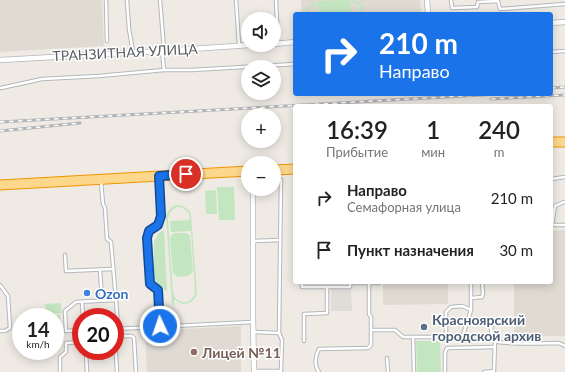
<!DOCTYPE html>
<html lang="ru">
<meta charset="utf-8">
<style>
:root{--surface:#fff;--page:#f6f6f6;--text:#222;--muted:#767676}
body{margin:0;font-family:Lato,sans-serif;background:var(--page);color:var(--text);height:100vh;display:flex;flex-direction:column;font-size:15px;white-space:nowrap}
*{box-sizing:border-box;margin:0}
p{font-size:13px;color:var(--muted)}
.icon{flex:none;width:22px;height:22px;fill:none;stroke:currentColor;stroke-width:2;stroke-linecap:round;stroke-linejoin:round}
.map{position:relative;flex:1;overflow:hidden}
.panel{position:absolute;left:293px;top:104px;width:260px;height:180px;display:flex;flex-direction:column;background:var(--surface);border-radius:4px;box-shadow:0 2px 10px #0003}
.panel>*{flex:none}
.banner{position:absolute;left:293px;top:12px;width:260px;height:84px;border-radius:4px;box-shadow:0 2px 10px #0003;background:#1a73e8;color:#fff;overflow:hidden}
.tools{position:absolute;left:241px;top:12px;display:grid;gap:8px}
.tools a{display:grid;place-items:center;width:40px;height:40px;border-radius:50%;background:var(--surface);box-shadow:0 2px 10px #0003;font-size:20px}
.speed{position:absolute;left:12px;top:308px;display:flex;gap:8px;font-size:20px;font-weight:700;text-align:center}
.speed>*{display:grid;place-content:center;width:52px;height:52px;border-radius:50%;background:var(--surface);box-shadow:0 2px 10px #0003;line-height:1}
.speed small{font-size:10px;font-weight:400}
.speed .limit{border:6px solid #d22;background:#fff;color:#111}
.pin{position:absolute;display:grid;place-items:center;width:34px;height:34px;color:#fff;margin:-17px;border:2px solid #fff;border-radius:50%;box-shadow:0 1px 4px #0007}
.me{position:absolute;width:44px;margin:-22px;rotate:357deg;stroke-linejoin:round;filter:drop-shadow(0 0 3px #0008)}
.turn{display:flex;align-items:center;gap:14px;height:84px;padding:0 20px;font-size:18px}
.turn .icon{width:52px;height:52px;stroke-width:2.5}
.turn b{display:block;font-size:28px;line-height:34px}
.eta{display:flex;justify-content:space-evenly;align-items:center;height:68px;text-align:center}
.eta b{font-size:24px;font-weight:600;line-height:28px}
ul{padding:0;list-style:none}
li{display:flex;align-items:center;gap:12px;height:52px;padding:0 20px}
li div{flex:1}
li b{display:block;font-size:15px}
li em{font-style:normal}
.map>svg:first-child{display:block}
</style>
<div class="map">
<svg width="565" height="372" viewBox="0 0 565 372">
<rect width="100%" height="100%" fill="#efebe4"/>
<polygon fill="#e0ddd8" points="331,289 351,289 352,311 331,311"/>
<g fill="#dfdad2">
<polygon points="0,0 102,0 104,46 0,52"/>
<polygon points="301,0 420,0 421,12 390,14 302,14"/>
<polygon points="565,230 565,336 514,336 514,282 551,282 551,231"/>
<polygon points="383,282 448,282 448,304 383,305"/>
<polygon points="241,326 241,372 147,372 145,331"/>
</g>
<g fill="#c3e6c0" fill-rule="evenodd">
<path d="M335,0L357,1C362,4 364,8 363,14H361C361,7 357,2 350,2L351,14H319L318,4C312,5 308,8 308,14H305C307,0 322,1 335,0Z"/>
<polygon points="217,187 234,187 235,220 219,220"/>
<polygon points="216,190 217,214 206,214 205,191"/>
<path d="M176,205C183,205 188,208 191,214L197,293C194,305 182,307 174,299V305H172L166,216C168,210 171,207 176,205ZM177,207C185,207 190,212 190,220L170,221L171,232L191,231L195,293C191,306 176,305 173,292L168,219L170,212Z"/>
<path d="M164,230L167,291C161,289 157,287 154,281V241L159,233Z"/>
<path d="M174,233H186L190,236L193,270C191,278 184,276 177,277L173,273L170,239L171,236Z"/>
<polygon points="61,303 62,313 46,314 45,304"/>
<polygon points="60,315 60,330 55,331 55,317 30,317"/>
<polygon points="416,341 440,341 441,372 417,372"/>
</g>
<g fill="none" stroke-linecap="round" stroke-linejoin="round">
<g stroke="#b4b7bb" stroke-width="4.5">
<g id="lane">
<polyline points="106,0 107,41"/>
<polyline points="127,0 129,29 133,52"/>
<polyline points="160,0 164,50"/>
<polyline points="236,0 239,45"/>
<polyline points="276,0 278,43"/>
<polyline points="451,0 452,8 477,7 478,2 498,1 500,9 565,4"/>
<polyline points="162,51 164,70 192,70 295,64"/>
<polyline points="551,52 565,51"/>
<polyline points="1,88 42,79 99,76 164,70"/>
<polyline points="159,178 161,216 158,225 149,231 147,238 150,284 158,290 159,326"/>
<polyline points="551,179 565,177"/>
<polyline points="552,225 555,206 564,202"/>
<polyline points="552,225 565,225"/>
<polyline points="253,241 280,240"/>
<polyline points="65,255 66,271 113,269"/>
<polyline points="100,270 102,300"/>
<polyline points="302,282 302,287 350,287 350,282"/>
<polyline points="350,283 379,283 379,282"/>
<polyline points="0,285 8,296 10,328 5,331 0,331"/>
<polyline points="471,298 482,297 483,294 482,282"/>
<polyline points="116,300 118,328"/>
<polyline points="82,302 83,317"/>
<path d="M492,319C492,325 489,337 495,341C502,345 548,343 559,343L565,346"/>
<polyline points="115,329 253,322"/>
<polyline points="81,330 66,331 65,311 76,302 116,300 111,242 107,239 105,208 103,204 101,182"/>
<polyline points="372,330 395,330 403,337 446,337 463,335 471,310 471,282"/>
<polyline points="254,332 279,333"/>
<polyline points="413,337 414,372"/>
<polyline points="446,337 446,312 451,307 462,306 471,310"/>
<polyline points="304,341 304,314 327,313 327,287"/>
<polyline points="86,351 87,372"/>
<polyline points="387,358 388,372"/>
<polyline points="254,371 281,371 282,340 279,333 281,180"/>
<polyline points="60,372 60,357 66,352 66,343 81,342"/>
<polyline points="117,372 115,336 132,336 134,338 136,372"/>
<path d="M319,372C314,366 315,356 319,349L368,348L371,345V317L369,314V282"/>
<polyline points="445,372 445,353 447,348 495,347"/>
<polyline points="484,372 494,371 495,341"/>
</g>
</g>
<g stroke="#b4b7bb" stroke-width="6">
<g id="street">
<polyline points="427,0 428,14"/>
<polyline points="551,23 565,22"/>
<polyline points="274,44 295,42"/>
<polyline points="0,60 162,51 250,45"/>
<polyline points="253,189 253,318 254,372"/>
</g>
</g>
<g stroke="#f39400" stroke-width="11">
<g id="highway">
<polyline points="551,142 565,142"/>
<polyline points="274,170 295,169"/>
<polyline points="0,185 248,171"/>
</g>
</g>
<use href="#lane" stroke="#fff" stroke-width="2.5"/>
<use href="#street" stroke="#fff" stroke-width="4.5"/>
<use href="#highway" stroke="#fdd88c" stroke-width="9"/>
<g stroke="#b3b4b5" stroke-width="3">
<g id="rail">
<polyline points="551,88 565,87"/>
<polyline points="491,99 565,95"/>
<polyline points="0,122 499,94"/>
<polyline points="0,131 80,123"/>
</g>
</g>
<use href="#rail" stroke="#fff" stroke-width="1.5" stroke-dasharray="4.5" stroke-linecap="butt"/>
</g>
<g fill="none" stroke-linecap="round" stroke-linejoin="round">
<g stroke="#114b97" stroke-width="10">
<polyline id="route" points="160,326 158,290 150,284 147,238 149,231 158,225 161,216 159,176 186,174"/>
</g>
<use href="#route" stroke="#1a73e8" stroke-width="7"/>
</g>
<circle fill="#3f7fe0" stroke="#fff" stroke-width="1.5" cx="87" cy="293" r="4"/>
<circle fill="#5c6f8a" stroke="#fff" stroke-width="1.5" cx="424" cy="327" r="4"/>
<circle fill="#8d6e63" stroke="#fff" stroke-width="1.5" cx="194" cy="352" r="4"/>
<g text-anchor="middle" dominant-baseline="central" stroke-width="3" stroke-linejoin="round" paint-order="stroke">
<g font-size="14" fill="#5c6065" stroke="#fff">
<text transform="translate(125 52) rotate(-3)">ТРАНЗИТНАЯ УЛИЦА</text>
</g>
<g font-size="14" font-weight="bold" fill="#366cbe" stroke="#fff" text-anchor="start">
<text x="95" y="293">Ozon</text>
</g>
<g font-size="14" font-weight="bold" fill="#4e5e75" stroke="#fff" text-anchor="start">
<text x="432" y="319">Красноярский<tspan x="432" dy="16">городской архив</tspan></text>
</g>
<g font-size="14" font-weight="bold" fill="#785e54" stroke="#fff" text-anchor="start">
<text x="202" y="352">Лицей №11</text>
</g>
</g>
</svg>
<div class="tools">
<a><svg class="icon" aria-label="sound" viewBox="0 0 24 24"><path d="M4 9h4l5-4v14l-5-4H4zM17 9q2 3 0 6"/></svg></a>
<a><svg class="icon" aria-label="layers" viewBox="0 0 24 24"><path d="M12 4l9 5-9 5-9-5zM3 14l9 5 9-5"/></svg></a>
<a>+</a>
<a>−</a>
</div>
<div class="speed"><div>14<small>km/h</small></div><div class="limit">20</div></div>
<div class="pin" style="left:186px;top:174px;background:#d93025"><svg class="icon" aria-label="arrive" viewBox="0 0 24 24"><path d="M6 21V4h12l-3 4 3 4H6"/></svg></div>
<svg class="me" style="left:160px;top:326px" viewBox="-20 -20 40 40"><circle r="17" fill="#1a73e8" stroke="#fff" stroke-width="3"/><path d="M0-11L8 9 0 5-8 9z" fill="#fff"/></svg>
<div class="banner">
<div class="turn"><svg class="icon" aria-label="right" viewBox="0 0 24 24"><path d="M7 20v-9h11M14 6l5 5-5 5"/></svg><div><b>210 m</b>Направо</div></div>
</div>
<section class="panel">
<div class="eta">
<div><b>16:39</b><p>Прибытие</p></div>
<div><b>1</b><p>мин</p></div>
<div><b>240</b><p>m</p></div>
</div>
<ul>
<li><svg class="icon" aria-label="right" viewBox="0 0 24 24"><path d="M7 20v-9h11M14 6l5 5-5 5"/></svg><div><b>Направо</b><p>Семафорная улица</p></div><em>210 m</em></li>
<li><svg class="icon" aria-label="arrive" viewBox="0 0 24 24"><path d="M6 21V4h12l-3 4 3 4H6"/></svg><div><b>Пункт назначения</b></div><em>30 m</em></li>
</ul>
</section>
</div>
